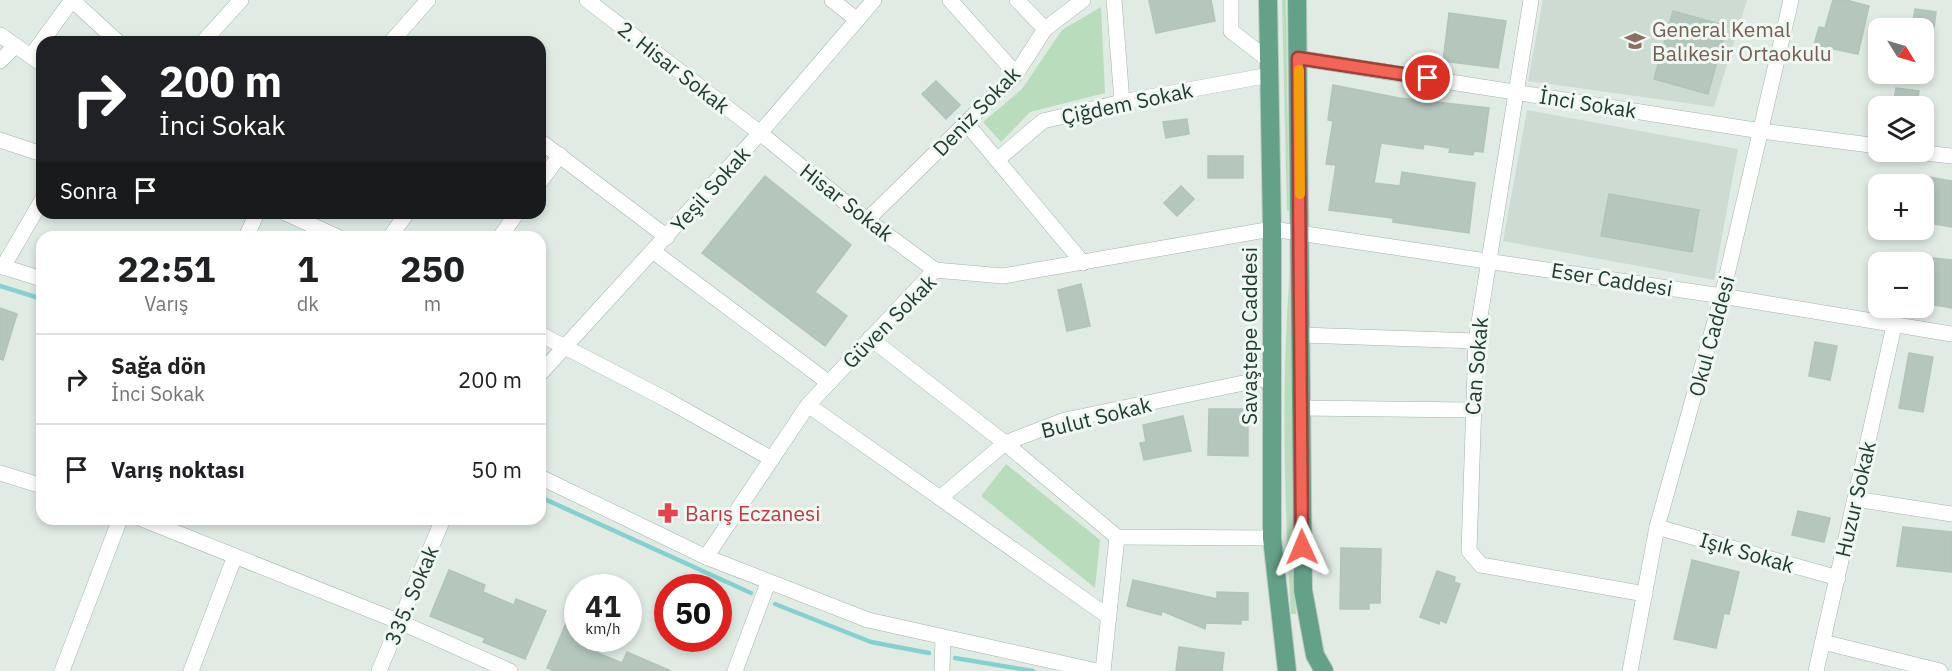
<!DOCTYPE html>
<html lang="tr">
<meta charset="utf-8">
<style>
:root{--surface:#fff;--page:#f2f2f2;--text:#202124;--muted:#757577;--line:#e0e0e0}
body{margin:0;font-family:"IBM Plex Sans",sans-serif;background:var(--page);color:var(--text);height:100vh;display:flex;flex-direction:column;font-size:22px;white-space:nowrap}
*{box-sizing:border-box;margin:0}
p{font-size:20px;color:var(--muted)}
.icon{flex:none;width:33px;height:33px;fill:none;stroke:currentColor;stroke-width:2;stroke-linecap:round;stroke-linejoin:round}
.map{position:relative;flex:1;overflow:hidden}
.side{position:absolute;left:36px;top:231px;width:510px;height:294px;display:flex;flex-direction:column;background:var(--surface);border-radius:18px;box-shadow:0 3px 9px #0003}
.side>*{flex:none}
.guide{position:absolute;left:36px;top:36px;width:510px;height:183px;border-radius:18px;box-shadow:0 3px 9px #0003;background:#202124;color:#fff;overflow:hidden}
.needle{width:39px;rotate:127deg}
.controls{position:absolute;left:1868px;top:18px;display:grid;gap:12px}
.controls a{display:grid;place-items:center;width:66px;height:66px;border-radius:12px;background:var(--surface);box-shadow:0 3px 9px #0003;font-size:30px}
.speed{position:absolute;left:564px;top:574px;display:flex;gap:12px;font-size:30px;font-weight:700;text-align:center}
.speed>*{display:grid;place-content:center;width:78px;height:78px;border-radius:50%;background:var(--surface);box-shadow:0 3px 9px #0003;line-height:1}
.speed small{font-size:15px;font-weight:400}
.speed .limit{border:9px solid #d22;background:#fff;color:#111}
.pin{position:absolute;display:grid;place-items:center;width:51px;height:51px;color:#fff;margin:-26px;border:3px solid #fff;border-radius:50%;box-shadow:0 2px 6px #0007}
.me{position:absolute;width:66px;margin:-33px;rotate:359deg;stroke-linejoin:round;filter:drop-shadow(0 0 4px #0008)}
.turn{display:flex;align-items:center;gap:21px;height:126px;padding:0 24px;font-size:27px}
.turn .icon{width:78px;height:78px;stroke-width:2.5}
.turn b{display:block;font-size:42px;line-height:51px}
.then{display:flex;align-items:center;height:57px;padding:0 24px;background:#0003;gap:12px;font-size:22px}
.eta{display:flex;justify-content:space-evenly;align-items:center;height:102px;text-align:center}
.eta b{font-size:36px;font-weight:700;line-height:42px}
ul{padding:0;list-style:none}
li{display:flex;align-items:center;gap:18px;height:90px;padding:0 24px;border-top:2px solid var(--line)}
li div{flex:1}
li b{display:block;font-size:22px}
li em{font-style:normal}
.map>svg:first-child{display:block}
</style>
<div class="map">
<svg width="1952" height="671" viewBox="0 0 1952 671">
<rect width="100%" height="100%" fill="#e0ebe4"/>
<g fill="#cedbd3">
<polygon points="1543,0 1747,0 1714,107 1528,81"/>
<polygon points="1527,110 1738,149 1714,280 1503,241"/>
</g>
<g fill="#b9dcbd">
<polygon points="1282,0 1286,0 1289,211 1287,211"/>
<polygon points="1101,7 1105,93 1030,112 1001,142 983,122 1022,89 1062,30"/>
<path d="M1290,269L1294,576L1296,614H1291C1284,499 1281,384 1290,269Z"/>
<polygon points="1006,464 1100,540 1095,588 981,496"/>
</g>
<g fill="none" stroke-linecap="round" stroke-linejoin="round">
<g stroke="#88d0d0" stroke-width="4.5">
<polyline points="0,286 42,299"/>
<polyline points="540,497 751,593"/>
<polyline points="775,604 871,642 929,653"/>
<polyline points="955,658 1033,671"/>
</g>
</g>
<g fill="#b5c6bd" stroke="#b2c4ba" stroke-width="1.5">
<polygon points="1149,0 1211,0 1215,21 1156,33"/>
<polygon points="1833,0 1846,0 1869,6 1858,54 1814,45 1819,27 1825,28"/>
<polygon points="1915,9 1936,12 1934,28 1912,28"/>
<polygon points="1673,11 1727,26 1708,94 1654,79"/>
<polygon points="1449,13 1506,21 1498,68 1443,61"/>
<polygon points="936,81 960,105 946,119 922,94"/>
<polygon points="1333,85 1399,98 1489,108 1483,152 1474,151 1473,155 1449,152 1450,148 1424,144 1423,149 1381,143 1374,183 1400,186 1402,172 1475,183 1469,233 1393,222 1393,218 1329,210 1336,165 1326,164 1333,121 1328,120"/>
<polygon points="1896,88 1919,91 1917,106 1893,106"/>
<polygon points="1187,119 1189,134 1166,138 1163,122"/>
<rect x="1208" y="156" width="35" height="22"/>
<polygon points="765,176 851,245 815,292 847,316 825,346 702,253"/>
<polygon points="1923,176 1952,181 1952,227 1923,222"/>
<polygon points="1181,186 1194,199 1177,216 1164,203"/>
<polygon points="1609,194 1699,210 1692,252 1601,236"/>
<polygon points="1923,257 1952,260 1952,308 1923,303"/>
<polygon points="1081,284 1090,326 1067,331 1058,290"/>
<polygon points="0,308 17,314 3,360 0,359"/>
<polygon points="1815,342 1837,346 1830,380 1809,376"/>
<polygon points="1909,353 1933,357 1923,412 1899,408"/>
<polygon points="1209,409 1248,409 1248,456 1208,455"/>
<polygon points="1183,416 1191,451 1144,460 1140,443 1146,442 1143,425"/>
<polygon points="1798,511 1830,518 1824,542 1792,535"/>
<polygon points="1903,527 1952,532 1952,572 1897,566"/>
<polygon points="1341,548 1381,549 1380,603 1369,603 1369,609 1340,609"/>
<polygon points="1692,560 1739,572 1729,614 1724,613 1716,648 1674,639"/>
<polygon points="449,570 485,585 483,592 514,605 516,599 546,611 525,659 483,642 485,638 430,616"/>
<polygon points="1437,571 1455,577 1454,582 1460,584 1446,623 1440,620 1439,624 1420,617"/>
<polygon points="1133,580 1217,599 1217,592 1248,593 1248,620 1241,620 1241,624 1206,623 1205,629 1162,611 1161,615 1127,606"/>
<polygon points="567,621 578,626 578,639 597,639 596,642 602,645 598,653 622,663 627,652 671,671 555,671 547,668"/>
<polygon points="1179,647 1224,653 1222,671 1176,671"/>
</g>
<g fill="none" stroke-linecap="round" stroke-linejoin="round">
<g stroke="#a3b3aa" stroke-width="16">
<g id="minor">
<polyline points="72,0 118,42"/>
<polyline points="587,0 760,133 867,220 935,270"/>
<polyline points="832,0 857,20"/>
<polyline points="950,0 1016,74"/>
<polyline points="1017,0 1045,29"/>
<polyline points="1114,0 1122,102"/>
<polyline points="1231,0 1231,31 1270,61"/>
<polyline points="1531,0 1476,341 1469,551 1481,565 1645,594"/>
<polyline points="0,35 42,64"/>
<polyline points="203,42 241,0"/>
<polyline points="391,42 428,0"/>
<polyline points="31,56 72,0"/>
<polyline points="1298,58 1761,131 1878,146"/>
<polyline points="0,61 15,46"/>
<polyline points="967,124 1083,263"/>
<polyline points="0,140 42,154"/>
<polyline points="540,141 667,237"/>
<polyline points="1917,152 1952,156"/>
<polyline points="997,160 1043,121 1122,102 1270,75"/>
<polyline points="540,182 560,155"/>
<polyline points="285,213 338,237"/>
<polyline points="867,220 1016,74 1045,29 1083,0"/>
<polyline points="246,237 257,213"/>
<polyline points="390,237 407,213"/>
<polyline points="500,237 517,213"/>
<polyline points="654,252 829,383"/>
<polyline points="0,266 42,279"/>
<polyline points="3,267 42,200"/>
<polyline points="540,334 667,400 772,459"/>
<polyline points="1301,335 1476,341"/>
<polyline points="870,338 1005,443 1117,537 1272,538"/>
<polyline points="540,374 760,133 874,0"/>
<polyline points="808,405 1109,617"/>
<polyline points="1301,408 1471,410"/>
<polyline points="0,473 42,486"/>
<polyline points="540,477 706,557 868,620 1097,671"/>
<polyline points="940,498 1005,443 1065,420 1272,377"/>
<polyline points="1855,499 1952,514"/>
<polyline points="142,519 400,622 510,671"/>
<polyline points="1657,527 1838,578"/>
<polyline points="706,557 808,405 935,270 1003,276 1272,229 1722,296 1952,334"/>
<polyline points="1823,642 1940,671"/>
<polyline points="62,671 120,519"/>
<polyline points="191,671 235,556"/>
<polyline points="379,671 443,519"/>
<polyline points="735,671 768,583"/>
<polyline points="942,671 943,638"/>
<polyline points="1103,671 1117,537"/>
<polyline points="1630,671 1657,527 1722,296 1791,0"/>
<polyline points="1816,671 1894,326"/>
</g>
</g>
<g stroke="#c1c8c5" stroke-width="20">
<g id="major">
<polyline points="1268,0 1272,229 1272,538 1287,671"/>
<polyline points="1297,0 1303,590 1315,655 1324,671"/>
</g>
</g>
<use href="#minor" stroke="#fff" stroke-width="15"/>
<use href="#major" stroke="#64a188" stroke-width="18"/>
</g>
<g fill="none" stroke-linecap="round" stroke-linejoin="round">
<g stroke="#9d4239" stroke-width="15">
<polyline id="route" points="1302,547 1298,58 1428,78"/>
</g>
<use href="#route" stroke="#f26657" stroke-width="10"/>
<polyline stroke="#f59e0b" stroke-width="10" points="1299,70 1300,194"/>
</g>
<defs>
<g id="school-bare" transform="scale(1.62)"><path d="M0-5L7-2L0 1L-7-2ZM-4 1L0 2.5L4 1V4Q0 6-4 4Z" fill="#8d6e63" stroke="#f0f8f3" stroke-width="2.5" paint-order="stroke"/></g>
<g id="pharmacy-bare" transform="scale(1.62)"><path d="M-2-6h4v4h4v4h-4v4h-4v-4h-4v-4h4Z" fill="#e0444e" stroke="#f0f8f3" stroke-width="2.5" paint-order="stroke"/></g>
</defs>
<g fill-rule="evenodd">
<use href="#school-bare" x="1635" y="41"/>
<use href="#pharmacy-bare" x="668" y="513"/>
</g>
<g text-anchor="middle" dominant-baseline="central" stroke-width="6" stroke-linejoin="round" paint-order="stroke">
<g font-size="21" fill="#785e54" stroke="#f0f8f3" text-anchor="start">
<text x="1652" y="29">General Kemal<tspan x="1652" dy="24">Balıkesir Ortaokulu</tspan></text>
</g>
<g font-size="21" fill="#213b30" stroke="#f0f8f3">
<text transform="translate(674 67) rotate(38)">2. Hisar Sokak</text>
<text transform="translate(1127 103) rotate(-12)">Çiğdem Sokak</text>
<text transform="translate(1588 103) rotate(9)">İnci Sokak</text>
<text transform="translate(976 111) rotate(-46)">Deniz Sokak</text>
<text transform="translate(710 189) rotate(-48)">Yeşil Sokak</text>
<text transform="translate(847 202) rotate(38)">Hisar Sokak</text>
<text transform="translate(1612 279) rotate(9)">Eser Caddesi</text>
<text transform="translate(889 321) rotate(-45)">Güven Sokak</text>
<text transform="translate(1249 336) rotate(-90)">Savaştepe Caddesi</text>
<text transform="translate(1711 336) rotate(-75)">Okul Caddesi</text>
<text transform="translate(1476 366) rotate(-85)">Can Sokak</text>
<text transform="translate(1096 417) rotate(-14)">Bulut Sokak</text>
<text transform="translate(1855 499) rotate(-77)">Huzur Sokak</text>
<text transform="translate(1747 552) rotate(16)">Işık Sokak</text>
<text transform="translate(411 595) rotate(-67)">335. Sokak</text>
</g>
<g font-size="21" fill="#be3a42" stroke="#f0f8f3" text-anchor="start">
<text x="685" y="513">Barış Eczanesi</text>
</g>
</g>
</svg>
<div class="controls">
<a><svg class="needle" viewBox="-14 -14 28 28"><path d="M0-13l5 13h-10z" fill="#e53935"/><path d="M0 13l5-13h-10z" fill="#757577"/></svg></a>
<a><svg class="icon" aria-label="layers" viewBox="0 0 24 24"><path d="M12 4l9 5-9 5-9-5zM3 14l9 5 9-5"/></svg></a>
<a>+</a>
<a>−</a>
</div>
<div class="speed"><div>41<small>km/h</small></div><div class="limit">50</div></div>
<div class="pin" style="left:1428px;top:78px;background:#d93025"><svg class="icon" aria-label="arrive" viewBox="0 0 24 24"><path d="M6 21V4h12l-3 4 3 4H6"/></svg></div>
<svg class="me" style="left:1302px;top:547px" viewBox="-20 -20 40 40"><path d="M0-17L14 15 0 8-14 15z" fill="#f26657" stroke="#fff" stroke-width="4"/></svg>
<div class="guide">
<div class="turn"><svg class="icon" aria-label="right" viewBox="0 0 24 24"><path d="M7 20v-9h11M14 6l5 5-5 5"/></svg><div><b>200 m</b>İnci Sokak</div></div>
<div class="then">Sonra<svg class="icon" aria-label="arrive" viewBox="0 0 24 24"><path d="M6 21V4h12l-3 4 3 4H6"/></svg></div>
</div>
<section class="side">
<div class="eta">
<div><b>22:51</b><p>Varış</p></div>
<div><b>1</b><p>dk</p></div>
<div><b>250</b><p>m</p></div>
</div>
<ul>
<li><svg class="icon" aria-label="right" viewBox="0 0 24 24"><path d="M7 20v-9h11M14 6l5 5-5 5"/></svg><div><b>Sağa dön</b><p>İnci Sokak</p></div><em>200 m</em></li>
<li><svg class="icon" aria-label="arrive" viewBox="0 0 24 24"><path d="M6 21V4h12l-3 4 3 4H6"/></svg><div><b>Varış noktası</b></div><em>50 m</em></li>
</ul>
</section>
</div>
